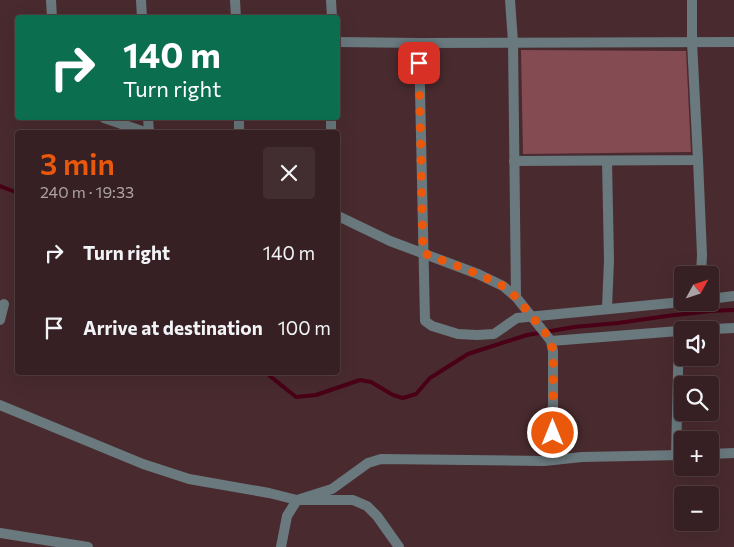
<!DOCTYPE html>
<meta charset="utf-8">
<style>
:root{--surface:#372023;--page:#422d30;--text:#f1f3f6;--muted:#aaa3a6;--line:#513e41;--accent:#ea580c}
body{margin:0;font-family:Commissioner,sans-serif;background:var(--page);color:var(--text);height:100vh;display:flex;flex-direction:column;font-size:19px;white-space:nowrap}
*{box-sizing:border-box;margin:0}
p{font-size:16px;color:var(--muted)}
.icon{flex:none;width:28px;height:28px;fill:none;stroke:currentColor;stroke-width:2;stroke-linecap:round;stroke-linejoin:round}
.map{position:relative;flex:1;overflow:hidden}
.details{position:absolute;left:15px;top:130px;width:325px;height:245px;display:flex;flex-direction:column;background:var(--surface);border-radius:5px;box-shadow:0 5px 20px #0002,0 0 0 1px var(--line)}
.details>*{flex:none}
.banner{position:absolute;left:15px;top:15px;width:325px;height:105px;border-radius:5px;box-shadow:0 5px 20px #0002,0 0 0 1px var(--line);background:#0b6e4f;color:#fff;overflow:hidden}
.needle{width:32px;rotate:50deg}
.controls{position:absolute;left:674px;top:266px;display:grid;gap:10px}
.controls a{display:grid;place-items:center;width:45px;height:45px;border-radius:5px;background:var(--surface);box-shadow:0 5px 20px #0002,0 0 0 1px var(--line);font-size:25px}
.pin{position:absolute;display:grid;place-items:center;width:42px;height:42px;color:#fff;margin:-21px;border-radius:10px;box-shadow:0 2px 8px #0006}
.me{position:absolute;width:55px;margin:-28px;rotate:0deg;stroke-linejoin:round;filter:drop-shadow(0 0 4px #0008)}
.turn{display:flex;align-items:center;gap:18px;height:105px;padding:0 25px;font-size:22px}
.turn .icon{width:65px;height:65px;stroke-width:2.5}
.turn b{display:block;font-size:35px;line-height:42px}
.round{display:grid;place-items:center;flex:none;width:52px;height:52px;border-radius:5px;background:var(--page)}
.head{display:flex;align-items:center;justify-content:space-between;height:85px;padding:0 25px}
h1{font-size:30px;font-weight:600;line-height:38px;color:var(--accent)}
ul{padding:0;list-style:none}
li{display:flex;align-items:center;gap:15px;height:75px;padding:0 25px}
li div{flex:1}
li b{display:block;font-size:19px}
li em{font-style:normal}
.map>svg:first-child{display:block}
</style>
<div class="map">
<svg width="734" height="547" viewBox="0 0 734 547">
<rect width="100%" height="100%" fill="#492b2f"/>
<polygon fill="#844b53" points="521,50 686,51 691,152 523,154"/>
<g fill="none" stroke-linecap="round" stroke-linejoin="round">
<g stroke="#4a0118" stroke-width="4">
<polyline points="0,186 18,193"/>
<polyline points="265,372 296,397 316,395 360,380 371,382 393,395 403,398 416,394 430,378 468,354 527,335 574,327 618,323 667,316 710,311 734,310"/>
</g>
<g stroke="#69797d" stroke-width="10">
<polyline points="51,0 52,18"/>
<polyline points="141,0 142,18"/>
<polyline points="235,0 236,18"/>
<polyline points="331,0 332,18"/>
<polyline points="510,0 513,42 516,297"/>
<polyline points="338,42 419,43 734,42"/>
<polyline points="419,43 425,321 432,326 458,334 477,335 494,334 517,318 682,302"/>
<polyline points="104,118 145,132"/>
<polyline points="148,118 149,132"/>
<polyline points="239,118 239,132"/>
<polyline points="331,132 331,118"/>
<polyline points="698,160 702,255 701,275"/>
<polyline points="514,161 698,160 692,42 692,0"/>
<polyline points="607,161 609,260 607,308"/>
<polyline points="338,216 390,241 478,274 503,286 516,297 551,341 553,351 553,460"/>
<polyline points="710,299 734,296"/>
<polyline points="0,320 4,304"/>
<polyline points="694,330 734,328"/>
<polyline points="551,341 679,331 676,455"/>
<polyline points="0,405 143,464 189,479 269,493 297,500 353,500 367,506 377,516 399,547"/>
<polyline points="710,454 734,453"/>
<polyline points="0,533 88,547"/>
<polyline points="281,547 287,516 297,500 332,489 368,463 381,459 544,461 582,457 682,455"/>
</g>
</g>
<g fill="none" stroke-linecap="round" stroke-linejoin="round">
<polyline stroke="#ea580c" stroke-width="9" stroke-dasharray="0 16.2" points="419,63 423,253 478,274 503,286 516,297 551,340 553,352 553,433"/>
</g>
</svg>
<div class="controls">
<a><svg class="needle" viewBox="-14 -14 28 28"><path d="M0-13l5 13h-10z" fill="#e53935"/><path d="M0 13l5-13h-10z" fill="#aaa3a6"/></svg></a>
<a><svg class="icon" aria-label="sound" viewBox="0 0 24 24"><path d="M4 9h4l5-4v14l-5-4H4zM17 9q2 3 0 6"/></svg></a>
<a><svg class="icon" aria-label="search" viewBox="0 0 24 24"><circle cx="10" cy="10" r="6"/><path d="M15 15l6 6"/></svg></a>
<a>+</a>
<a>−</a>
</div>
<div class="pin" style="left:419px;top:63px;background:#d93025"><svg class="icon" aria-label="arrive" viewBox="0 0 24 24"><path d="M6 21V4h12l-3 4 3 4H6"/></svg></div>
<svg class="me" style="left:553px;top:433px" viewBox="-20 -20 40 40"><circle r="17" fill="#ea580c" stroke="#fff" stroke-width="3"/><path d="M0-11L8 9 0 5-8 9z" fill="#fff"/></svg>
<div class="banner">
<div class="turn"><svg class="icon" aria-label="right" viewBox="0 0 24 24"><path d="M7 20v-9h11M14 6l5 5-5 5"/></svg><div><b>140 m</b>Turn right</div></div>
</div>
<section class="details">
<div class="head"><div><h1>3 min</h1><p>240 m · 19:33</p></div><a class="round"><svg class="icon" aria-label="close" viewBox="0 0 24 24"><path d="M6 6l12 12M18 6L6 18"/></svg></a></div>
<ul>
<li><svg class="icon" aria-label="right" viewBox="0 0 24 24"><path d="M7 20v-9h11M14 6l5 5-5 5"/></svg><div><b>Turn right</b></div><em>140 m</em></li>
<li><svg class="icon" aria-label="arrive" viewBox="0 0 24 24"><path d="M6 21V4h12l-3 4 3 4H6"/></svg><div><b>Arrive at destination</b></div><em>100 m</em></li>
</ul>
</section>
</div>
